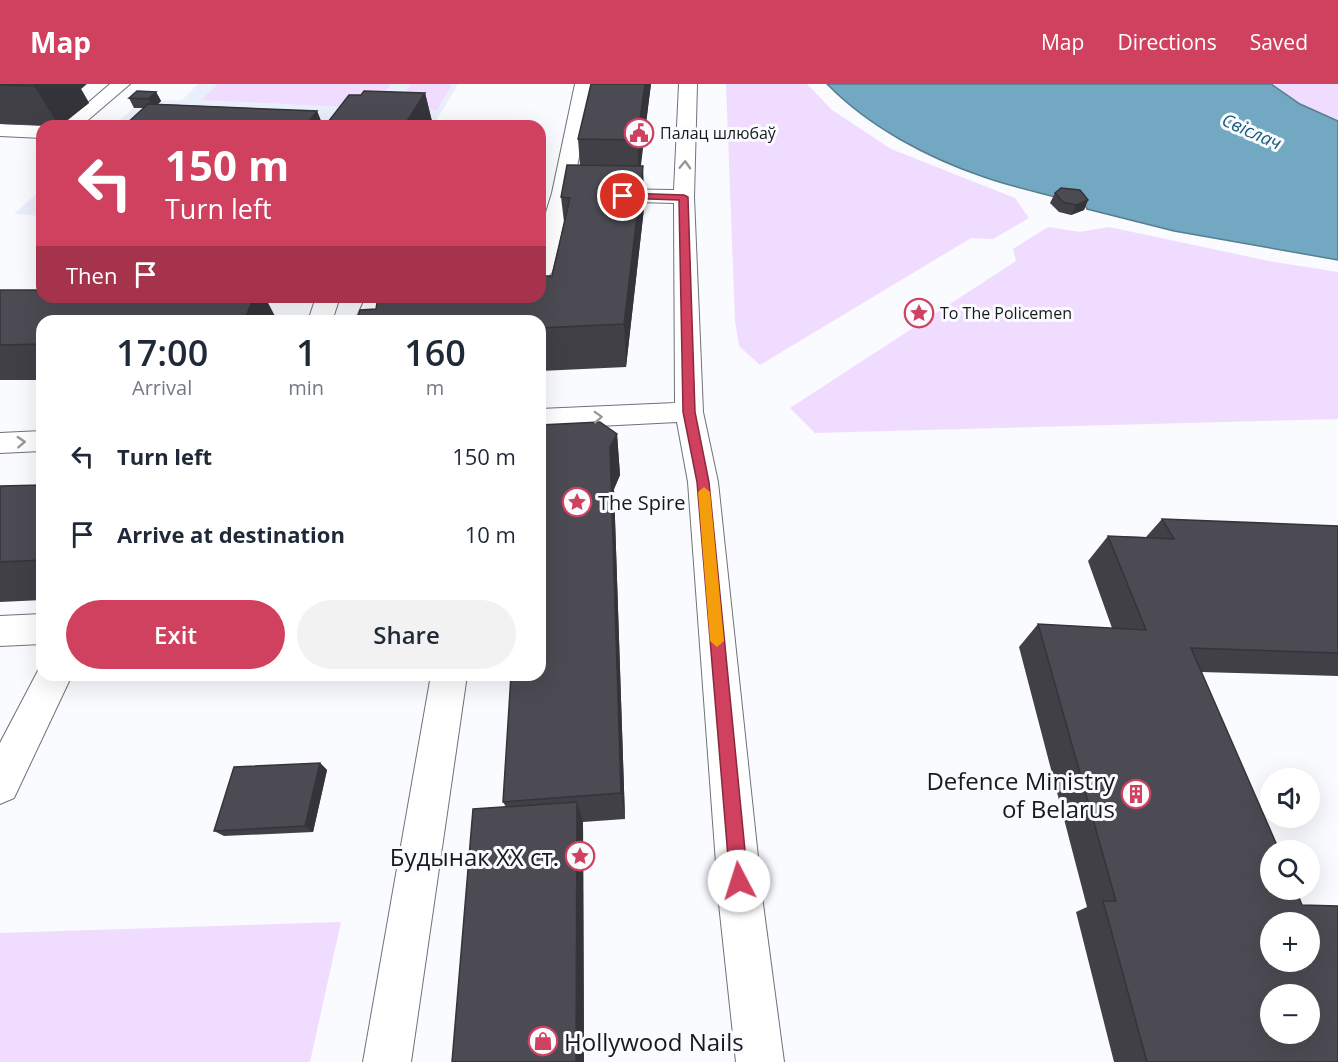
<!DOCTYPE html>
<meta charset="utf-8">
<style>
:root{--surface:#fff;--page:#f2f2f3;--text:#1f2937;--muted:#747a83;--accent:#d0405f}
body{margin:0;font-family:"Open Sans",sans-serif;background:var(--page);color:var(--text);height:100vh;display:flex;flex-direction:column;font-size:22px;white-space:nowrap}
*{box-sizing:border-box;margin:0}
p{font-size:20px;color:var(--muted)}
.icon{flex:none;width:33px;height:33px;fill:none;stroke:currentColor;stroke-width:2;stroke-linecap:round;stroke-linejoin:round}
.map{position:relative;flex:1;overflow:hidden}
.details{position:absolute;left:36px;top:231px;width:510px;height:366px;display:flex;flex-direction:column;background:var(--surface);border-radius:18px;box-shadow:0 6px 24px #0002}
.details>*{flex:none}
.hud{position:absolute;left:36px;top:36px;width:510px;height:183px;border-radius:18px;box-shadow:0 6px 24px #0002;background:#d0405f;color:#fff;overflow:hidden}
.buttons{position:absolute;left:1260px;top:684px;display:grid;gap:12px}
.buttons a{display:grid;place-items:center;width:60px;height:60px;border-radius:50%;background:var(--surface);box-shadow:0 6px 24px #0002;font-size:30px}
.pin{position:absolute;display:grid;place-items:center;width:51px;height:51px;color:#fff;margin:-26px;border:3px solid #fff;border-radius:50%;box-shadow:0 2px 6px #0007}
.me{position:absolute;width:66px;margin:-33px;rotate:355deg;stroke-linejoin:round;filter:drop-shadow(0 0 4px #0008)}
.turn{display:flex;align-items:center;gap:21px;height:126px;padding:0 30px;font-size:27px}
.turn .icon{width:78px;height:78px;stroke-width:2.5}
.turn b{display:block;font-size:42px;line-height:51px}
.then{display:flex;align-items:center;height:57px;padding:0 30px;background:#0003;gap:12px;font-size:22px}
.eta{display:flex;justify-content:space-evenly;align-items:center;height:102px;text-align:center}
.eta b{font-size:36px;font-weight:600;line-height:42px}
.cta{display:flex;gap:12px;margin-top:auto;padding:12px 30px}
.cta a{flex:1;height:69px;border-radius:36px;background:var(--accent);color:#fff;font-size:24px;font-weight:600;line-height:69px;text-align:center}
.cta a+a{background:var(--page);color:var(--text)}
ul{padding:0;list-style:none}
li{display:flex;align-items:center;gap:18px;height:78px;padding:0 30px}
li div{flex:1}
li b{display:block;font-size:22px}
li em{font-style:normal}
header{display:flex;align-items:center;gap:36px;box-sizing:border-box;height:84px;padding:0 30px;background:var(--accent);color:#fff}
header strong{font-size:28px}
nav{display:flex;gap:33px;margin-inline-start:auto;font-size:21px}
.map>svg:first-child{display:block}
</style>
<header>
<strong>Map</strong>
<nav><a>Map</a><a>Directions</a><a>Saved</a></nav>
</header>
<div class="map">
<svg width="1338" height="978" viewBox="0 0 1338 978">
<rect width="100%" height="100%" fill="#f9fbff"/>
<g fill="#eaeffc">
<polygon points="198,0 458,0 433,42 113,42 142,17 182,16"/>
<polygon points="42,105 42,132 14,130"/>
</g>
<g fill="#f0dcfe">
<polygon points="218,0 391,0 374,24 201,16"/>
<polygon points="411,0 452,0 437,26 395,24"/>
<polygon points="726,0 807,0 832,26 891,65 1015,114 1029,134 993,155 971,154 760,281 739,262 735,237"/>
<polygon points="1271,0 1338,0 1338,37 1300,20"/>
<polygon points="1048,143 1080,148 1109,143 1269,177 1338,188 1338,335 815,349 790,324 1016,177 1013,165"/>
<polygon points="341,838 310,978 0,978 0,849"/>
</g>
<path fill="#72a8c1" stroke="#577d90" stroke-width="1.5" d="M827,0H1271L1300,20L1338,37V176L1174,147L1087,125L1085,121C1052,111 1018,105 984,93C928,74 869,43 827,0Z"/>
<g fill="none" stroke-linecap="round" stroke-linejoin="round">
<g stroke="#6f727a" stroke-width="2">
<g id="minor">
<polygon points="110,0 130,0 81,42 61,42"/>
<polygon points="575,0 593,0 572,109 552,188 548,193 540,195 540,148 552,109"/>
<polygon points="679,0 697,0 694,113 703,328 718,398 763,820 784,978 736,978 719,820 688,398 677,338 540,345 540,325 675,319 674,119 599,117 592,115 589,111 592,107 599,105 674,106"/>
<polygon points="0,40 42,42 42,54 0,52"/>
<polygon points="316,213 340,213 332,237 308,237"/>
<polygon points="366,213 413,213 410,218 387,220 379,237 355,237"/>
<polygon points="42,347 42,367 0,369 0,349"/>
<polygon points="42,530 42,560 0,562 0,532"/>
<polygon points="42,579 42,591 72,591 14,714 0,720 0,659"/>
<polygon points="431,591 467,591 411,978 363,978"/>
</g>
</g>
<use href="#minor" fill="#fff" fill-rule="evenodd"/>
</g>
<g fill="#414047">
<polygon points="0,0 81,5 89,19 60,42 0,40"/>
<polygon points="591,0 651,0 640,82 643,82 644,124 626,283 540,287 540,237 376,225 552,192 564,138 561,113 580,81 578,55"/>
<polygon points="137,7 156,8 161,17 158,20 317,27 323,42 325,42 349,11 361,11 364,7 425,9 433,41 433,42 124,42 144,24 134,24 129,14"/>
<polygon points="1055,109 1088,116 1084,126 1071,131 1059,128 1050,119"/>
<polygon points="0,206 277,236 42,237 42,296 0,296"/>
<polygon points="617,350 620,391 614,405 625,735 583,738 584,978 452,978 506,723 503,718"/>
<polygon points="42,401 42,516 0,518 0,402"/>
<polygon points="1162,435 1338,442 1338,592 1201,588 1338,978 1114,978 1076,828 1087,823 1019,563 1038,540 1112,544 1088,477 1108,452 1146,453"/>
<polygon points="320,679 327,686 313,748 224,752 214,747"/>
</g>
<g fill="#35343a">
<polygon points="37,0 87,0 81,5 89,19 59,42 34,2"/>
<polygon points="645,0 651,0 639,97 637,56"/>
<polygon points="156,8 161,17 154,24 148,15"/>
<polygon points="425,9 433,42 404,42"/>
<polygon points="317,27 323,42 306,41"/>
<polygon points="643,82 644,124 626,283 624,240"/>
<polygon points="1088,116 1084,126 1071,131 1076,121"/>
<polygon points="254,213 265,213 277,236 276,237 244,237"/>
<polygon points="617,350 620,391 614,405 625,735 621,709 610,363"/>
<polygon points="320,679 327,686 313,748 305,742"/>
<polygon points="577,718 583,738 584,978 576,978"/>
</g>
<g fill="#4c4b53" stroke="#35343a" stroke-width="1.5" fill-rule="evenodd">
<polygon points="0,0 37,0 34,2 0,1"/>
<polygon points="591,0 645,0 637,56 578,55"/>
<polygon points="137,7 156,8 148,15 129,14"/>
<polygon points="364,7 425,9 404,42 124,42 148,20 317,27 306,41 325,42 349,11 361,11"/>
<polygon points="567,81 643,82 624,240 540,244 540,237 357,237 360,226 376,225 378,213 540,213 540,192 552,192 570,114 561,113"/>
<polygon points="1061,104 1080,106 1088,116 1076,121 1063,118 1055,109"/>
<polygon points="0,206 42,206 42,213 254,213 244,237 42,237 42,260 0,261"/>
<polygon points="600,338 617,350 610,363 621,709 503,718 511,591 540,591 540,341"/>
<polygon points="42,401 42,476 0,478 0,402"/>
<path d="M1162,435L1338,442V569L1191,564L1279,766H1270V806H1296L1302,821L1338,822V978H1147L1103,817H1116L1038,540L1146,546L1108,452L1174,455ZM1270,838H1310V878H1270ZM1270,910H1310V950H1270Z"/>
<polygon points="320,679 305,742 214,747 234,683"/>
<polygon points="577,718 576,978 452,978 473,725"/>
</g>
<defs><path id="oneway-chevron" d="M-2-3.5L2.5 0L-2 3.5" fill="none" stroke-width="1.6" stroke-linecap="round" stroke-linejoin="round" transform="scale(1.5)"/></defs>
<g stroke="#979899">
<use href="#oneway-chevron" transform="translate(685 81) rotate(-88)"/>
<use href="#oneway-chevron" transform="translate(598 333) rotate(-2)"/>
<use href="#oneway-chevron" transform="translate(21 358) rotate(-3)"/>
</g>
<polygon fill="#d0405f" stroke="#872a3e" stroke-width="1.5" points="623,109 684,111 688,113 695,328 709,398 748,797 745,803 739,806 732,803 730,797 697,398 683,328 679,116 620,114"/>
<polygon fill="#f59e0b" points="704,403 710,408 724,557 717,563 710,557 698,408"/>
<defs>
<g id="civic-ring" transform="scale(1.5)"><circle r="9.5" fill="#f9fbff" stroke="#d0405f" stroke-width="1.5"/><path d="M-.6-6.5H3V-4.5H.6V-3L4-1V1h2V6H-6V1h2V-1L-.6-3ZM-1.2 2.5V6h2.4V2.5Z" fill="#d0405f"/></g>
<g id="sight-ring" transform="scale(1.5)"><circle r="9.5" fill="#f9fbff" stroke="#d0405f" stroke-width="1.5"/><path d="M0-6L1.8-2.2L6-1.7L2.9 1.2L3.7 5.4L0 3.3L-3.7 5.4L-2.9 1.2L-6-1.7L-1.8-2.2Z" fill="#d0405f"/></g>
<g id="building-ring" transform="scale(1.5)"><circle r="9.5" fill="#f9fbff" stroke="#d0405f" stroke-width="1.5"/><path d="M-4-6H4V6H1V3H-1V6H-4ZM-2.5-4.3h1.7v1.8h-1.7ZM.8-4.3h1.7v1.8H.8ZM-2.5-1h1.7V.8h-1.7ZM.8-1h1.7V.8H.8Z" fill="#d0405f"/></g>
<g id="shop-ring" transform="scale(1.5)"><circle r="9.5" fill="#f9fbff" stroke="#d0405f" stroke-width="1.5"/><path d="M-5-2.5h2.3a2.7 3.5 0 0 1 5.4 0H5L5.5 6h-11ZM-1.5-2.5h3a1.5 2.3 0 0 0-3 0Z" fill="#d0405f"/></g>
</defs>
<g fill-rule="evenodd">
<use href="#civic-ring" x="639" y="49"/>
<use href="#sight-ring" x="919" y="229"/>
<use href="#sight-ring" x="577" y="418"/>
<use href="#building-ring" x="1136" y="710"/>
<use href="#sight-ring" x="580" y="772"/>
<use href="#shop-ring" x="543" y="957"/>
</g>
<g text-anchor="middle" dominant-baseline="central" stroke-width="6" stroke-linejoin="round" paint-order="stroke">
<g font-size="16" fill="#18191c" stroke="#f9fbff" text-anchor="start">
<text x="660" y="49">Палац шлюбаў</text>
<text x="940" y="229">To The Policemen</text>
</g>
<g font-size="18" font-style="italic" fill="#175b76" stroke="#f9fbff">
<text transform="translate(1252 47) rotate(24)">Свіслач</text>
</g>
<g font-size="20" fill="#18191c" stroke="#f9fbff" text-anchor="start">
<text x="598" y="418">The Spire</text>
</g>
<g font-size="24" fill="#18191c" stroke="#f9fbff" text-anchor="end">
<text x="1115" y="696">Defence Ministry<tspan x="1115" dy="28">of Belarus</tspan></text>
<text x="559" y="772">Будынак XX ст.</text>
<text x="564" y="957" text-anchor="start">Hollywood Nails</text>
</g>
</g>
</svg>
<div class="buttons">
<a><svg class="icon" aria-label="sound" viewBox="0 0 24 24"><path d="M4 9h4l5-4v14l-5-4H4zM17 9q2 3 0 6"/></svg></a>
<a><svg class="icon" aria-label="search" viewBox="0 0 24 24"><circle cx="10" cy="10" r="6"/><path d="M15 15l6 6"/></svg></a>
<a>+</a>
<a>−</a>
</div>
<div class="pin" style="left:623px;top:112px;background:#d93025"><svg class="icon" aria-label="arrive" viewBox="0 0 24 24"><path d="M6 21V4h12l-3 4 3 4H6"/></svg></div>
<svg class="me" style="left:739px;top:797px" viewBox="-20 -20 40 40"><circle r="19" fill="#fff"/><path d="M0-13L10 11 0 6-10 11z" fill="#d0405f"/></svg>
<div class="hud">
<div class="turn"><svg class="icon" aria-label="left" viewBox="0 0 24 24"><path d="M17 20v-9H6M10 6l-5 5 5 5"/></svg><div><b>150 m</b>Turn left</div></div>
<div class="then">Then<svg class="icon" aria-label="arrive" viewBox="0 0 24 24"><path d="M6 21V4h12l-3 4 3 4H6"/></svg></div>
</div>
<section class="details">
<div class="eta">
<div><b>17:00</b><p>Arrival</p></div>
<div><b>1</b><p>min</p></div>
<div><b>160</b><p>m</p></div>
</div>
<ul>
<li><svg class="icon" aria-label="left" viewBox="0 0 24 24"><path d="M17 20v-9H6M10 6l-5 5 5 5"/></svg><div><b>Turn left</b></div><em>150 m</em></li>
<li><svg class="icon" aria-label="arrive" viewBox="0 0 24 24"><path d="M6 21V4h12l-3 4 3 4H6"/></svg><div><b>Arrive at destination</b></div><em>10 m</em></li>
</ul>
<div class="cta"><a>Exit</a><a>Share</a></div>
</section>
</div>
